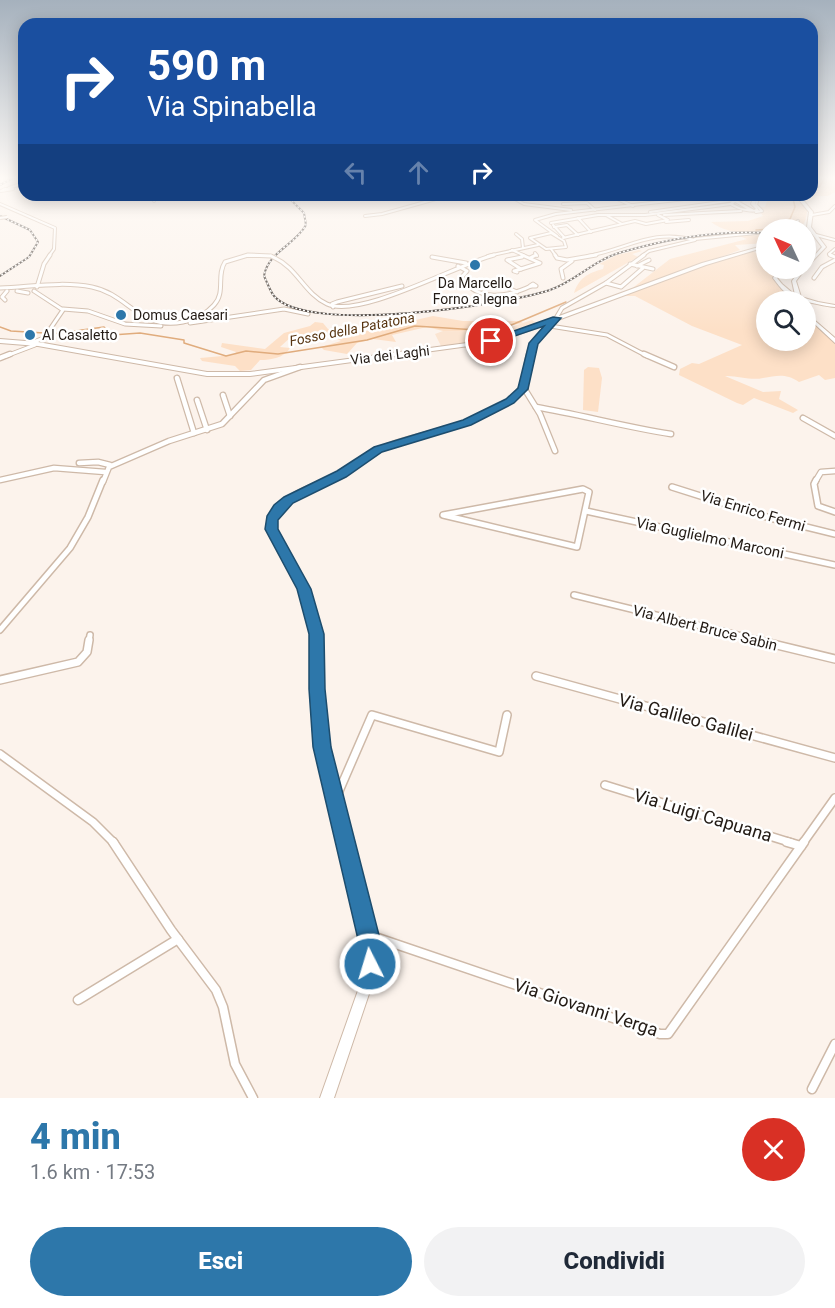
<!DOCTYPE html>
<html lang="it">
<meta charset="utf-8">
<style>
:root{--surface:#fff;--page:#f2f2f3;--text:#1f2937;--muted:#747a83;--accent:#2d77aa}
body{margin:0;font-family:Roboto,sans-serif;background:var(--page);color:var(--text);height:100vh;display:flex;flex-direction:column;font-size:22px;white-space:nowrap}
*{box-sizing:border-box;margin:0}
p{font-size:20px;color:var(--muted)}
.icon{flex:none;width:33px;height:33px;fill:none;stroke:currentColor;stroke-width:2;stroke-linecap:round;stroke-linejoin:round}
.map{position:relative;height:1098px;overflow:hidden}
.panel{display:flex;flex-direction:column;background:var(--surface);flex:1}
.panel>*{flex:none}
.guide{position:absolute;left:18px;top:18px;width:800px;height:183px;border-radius:18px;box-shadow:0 3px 15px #0003;background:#1a4fa0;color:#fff;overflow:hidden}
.needle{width:39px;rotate:314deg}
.tools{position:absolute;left:756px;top:219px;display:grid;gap:12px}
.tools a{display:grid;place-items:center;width:60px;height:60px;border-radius:50%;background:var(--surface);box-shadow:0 3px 15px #0003;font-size:30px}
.pin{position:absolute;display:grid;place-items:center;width:51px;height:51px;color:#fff;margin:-26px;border:3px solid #fff;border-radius:50%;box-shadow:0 2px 6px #0007}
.me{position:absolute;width:66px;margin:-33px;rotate:355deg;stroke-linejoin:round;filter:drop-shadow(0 0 4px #0008)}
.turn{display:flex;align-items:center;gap:21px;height:126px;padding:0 30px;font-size:27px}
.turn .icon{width:78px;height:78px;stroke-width:2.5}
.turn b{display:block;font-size:42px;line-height:51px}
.lanes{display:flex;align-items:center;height:57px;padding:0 30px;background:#0003;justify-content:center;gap:30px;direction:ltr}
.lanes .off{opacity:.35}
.round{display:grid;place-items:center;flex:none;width:63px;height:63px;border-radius:32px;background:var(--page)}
.head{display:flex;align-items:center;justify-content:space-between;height:102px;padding:0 30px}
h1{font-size:36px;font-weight:800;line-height:45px;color:var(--accent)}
.primary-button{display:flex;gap:12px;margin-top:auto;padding:12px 30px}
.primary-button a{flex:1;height:69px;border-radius:36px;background:var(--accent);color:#fff;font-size:24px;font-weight:800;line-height:69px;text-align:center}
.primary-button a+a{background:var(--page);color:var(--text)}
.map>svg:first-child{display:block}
</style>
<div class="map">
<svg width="835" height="1098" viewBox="0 0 835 1098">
<rect width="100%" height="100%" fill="#fcf3ec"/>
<polygon fill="#fbe5d2" points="532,320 538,324 497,339 473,343 441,346 435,334 443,331 475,332 511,327"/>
<g fill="#fde0c7">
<polygon points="812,177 835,177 835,192 828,196 800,196 799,195 812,195 815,181"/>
<path d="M773,195C790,195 799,195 807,211C806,226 801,229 787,229L784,227C759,232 733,238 711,222L748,221L763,216L757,207H765L768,198Z"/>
<polygon points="766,235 766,243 735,245 740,250 630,290 670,259 747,239 739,236"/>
<path d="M766,246V268L780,269L774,273L775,282L796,301L766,302V340H806V316L835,344V378L825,380L819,375L799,382C785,373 777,376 763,378C751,381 736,375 725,376L763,392L781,391L779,399L798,410L793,413L754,398L743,405L737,403L679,375L680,369L692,363L699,364L742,345L692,326L635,296H621L748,250L760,254L763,252L760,248Z"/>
<path d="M639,250L642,251L632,254L638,257L574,293C579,278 588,273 603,269L604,265L599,264L617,255Z"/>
<path d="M433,316L463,321H519L523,323L475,332L443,331L427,327L392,335L396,342L373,339L357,343L347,354L324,350L321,347L341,341L332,336H292L280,347L290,348C284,358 271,360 260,360L251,370L240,371L235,366L202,361L200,358L234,355L236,352L221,347L222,343L265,349L284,333L310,326L315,322L323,323L328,329L354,334Z"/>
<polygon points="588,367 599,368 602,378 598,412 583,410 584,370"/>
</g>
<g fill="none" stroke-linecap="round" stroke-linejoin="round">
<g stroke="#e0ac7d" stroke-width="1.5">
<polyline points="812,191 820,186 825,177"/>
<polyline points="756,230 770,229 790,219 795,207 792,195"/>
<polyline points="0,327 11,331 44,333"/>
<polyline points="52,334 104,327 112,335 140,333 184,340 184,343 226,356 246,351 278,354 367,340 415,326 477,330 509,326 566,302"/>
</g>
<g stroke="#ceb9a8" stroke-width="4">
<g id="street-far5">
<polyline points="9,188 24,183"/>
<polygon points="5,189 13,189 1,191"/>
<polyline points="650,195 658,199 664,198"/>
<polyline points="619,197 615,198 633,206"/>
<polyline points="516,198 599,195"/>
<polyline points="515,199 524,204 571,210"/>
<polyline points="154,201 152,198 160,195"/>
<polyline points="737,201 756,195"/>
<polyline points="0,204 55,228 54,249 49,256"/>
<polyline points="563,204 587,203 595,210"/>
<polyline points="650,212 734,200"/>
<polyline points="756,212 762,211 756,205 759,195"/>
<polyline points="606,215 622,224"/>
<polyline points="664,215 741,211"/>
<polyline points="812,215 829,212 835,206"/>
<polyline points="365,216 382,214 443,197 506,197"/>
<polyline points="578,218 591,232"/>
<polyline points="666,222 689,220"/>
<polyline points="551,223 598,215 645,215 731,204"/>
<polyline points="553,225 564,237"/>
<polyline points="554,227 567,225 578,235"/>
<polyline points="783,230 798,221"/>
<polygon points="551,233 564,241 566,247 546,249 530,238"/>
<polyline points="516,234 522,239 523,248"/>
<polyline points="816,235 835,240"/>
<polyline points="557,236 535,220 556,214 719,195"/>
<polyline points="563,238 635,221 646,224 668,220 658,215"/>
<polyline points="695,239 766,232"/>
<polyline points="551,249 556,256"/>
<polyline points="512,250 525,256"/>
<polyline points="535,253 537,256"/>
<polyline points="244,256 271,256"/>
<polyline points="488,256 538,245"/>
<path d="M588,256C628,249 652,228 695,240L649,251L642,256"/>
<polyline points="833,256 829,254 835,249"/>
</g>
</g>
<g stroke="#ceb9a8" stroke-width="5">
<g id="street-far4">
<polyline points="522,255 540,263 521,269 507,260 522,257"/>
<polyline points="555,255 557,258 567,260 596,255"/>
<polyline points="830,255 835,257"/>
<polyline points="432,257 466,263"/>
<path d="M275,258C297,268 305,294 327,304C360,319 456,265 494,255"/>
<polyline points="530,258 536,255"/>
<polyline points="630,264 653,269"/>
<path d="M458,266L467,271L461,278C478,302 508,297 531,286"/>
<polyline points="637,266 649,260"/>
<polyline points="517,272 514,271 521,269"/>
<polyline points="563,278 561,269 572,261"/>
<polyline points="814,278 822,267 835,260"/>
<polyline points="606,283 621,287 643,268"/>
<polygon points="533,284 536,286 530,286"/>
<polyline points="37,287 44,264 50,255"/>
<polyline points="506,287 517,292"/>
<path d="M0,288C30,287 62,281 92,287C128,294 140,331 183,322C194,320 206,314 214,305C226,292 216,276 225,262L248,255L271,256"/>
<polyline points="17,291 28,293"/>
<polyline points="5,300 2,297 7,291"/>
<polyline points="333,307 332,304 337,302 402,286"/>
<polyline points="63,309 88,311 125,324 161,326"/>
<polyline points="556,318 562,308 606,283 644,255"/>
<polyline points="190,323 284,309 308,314"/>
<polyline points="550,326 607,335 647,356"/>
<polyline points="31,343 44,338 63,310 34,291"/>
<polyline points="6,356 35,345"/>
</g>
</g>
<g stroke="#ceb9a8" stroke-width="7">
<g id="street-far3">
<polyline points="644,354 674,367"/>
<polyline points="0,358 10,354"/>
<polyline points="177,378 194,433"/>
<polyline points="524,388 540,414 555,451"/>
<polyline points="223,395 230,416"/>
<polyline points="197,400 207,430"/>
<path d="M536,407C582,415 625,427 671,434"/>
<polyline points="803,418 835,436"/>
<polyline points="79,463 98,462 110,465"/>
<polyline points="0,480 54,468 105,472"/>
<polyline points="103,482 109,467 169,441 222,424 264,380 300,367"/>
<polyline points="815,482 821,472 835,471"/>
</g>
</g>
<g stroke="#ceb9a8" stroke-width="8">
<g id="street-far2">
<polyline points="816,480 814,484 818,506 835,512"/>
<polyline points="672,487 770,518 835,534"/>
<polygon points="583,489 589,492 577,547 443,515"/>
<polyline points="586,511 835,565"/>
<polyline points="574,595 762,641"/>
<polyline points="0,630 70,548 88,517 103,480"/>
<polyline points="89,641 90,635"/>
</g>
</g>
<g stroke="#ceb9a8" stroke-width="10">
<g id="street-far1">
<polyline points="756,640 835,659"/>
<polyline points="536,676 835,758"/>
<polyline points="0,680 78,662 87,652 89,640"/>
<polyline points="0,754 93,822 114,843"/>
<polyline points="605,785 792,843"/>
<polyline points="336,798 372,715 499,752 507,715"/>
<polyline points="803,843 835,798"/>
</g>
</g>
<g stroke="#ceb9a8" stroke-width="11">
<g id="street">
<polyline points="113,842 171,930 216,990 223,1007 235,1064 253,1098"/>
<polyline points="787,842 801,846"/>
<polyline points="369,935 660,1034 668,1034 804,842"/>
<polyline points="78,1000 178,939"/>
<polyline points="812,1089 835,1044"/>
</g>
</g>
<g stroke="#ceb9a8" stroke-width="2">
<g id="secondary">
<path d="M754,195H758L755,204L759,211C749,213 738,210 729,204L734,199L754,210L756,209L751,204ZM735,202L747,209L741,208L733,204Z"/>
<path d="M795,195H799L813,212L811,227L826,247L806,268L796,281L801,297L818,302L835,305V307C822,306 809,301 797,301C794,297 790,296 786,293C780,288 777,283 773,278L779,268H784L777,278L782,284L795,295L792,281L801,268H806V265L822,247L807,227L809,212Z"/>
<path d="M766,245V247L706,265L558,320C552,330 539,336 534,347C525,367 533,385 513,401C480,426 437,430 398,444C377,451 362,465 343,475C323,486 295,493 280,512C276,517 276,522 276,529L308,589L321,634L322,689L327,747L376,946L373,982L334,1098H320L361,982L364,946L317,747L312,689L313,634L300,589L268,529C269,521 270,514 275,508C290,489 318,483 338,472C358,461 372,448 394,441C433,428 475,424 509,398C529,383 520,364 530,345C535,335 545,330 552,322L498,342L250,376H207L38,346L0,343V339L38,342L207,372H250L497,339L702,263Z"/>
<polygon points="806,313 835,338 835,343 806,316"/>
</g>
</g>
<use href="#street-far5" stroke="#fff" stroke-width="2"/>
<use href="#street-far4" stroke="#fff" stroke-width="3"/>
<use href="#street-far3" stroke="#fff" stroke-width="4.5"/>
<use href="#street-far2" stroke="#fff" stroke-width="5"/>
<use href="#street-far1" stroke="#fff" stroke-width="7"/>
<use href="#street" stroke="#fff" stroke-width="8"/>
<use href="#secondary" fill="#fff" fill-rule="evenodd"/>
<g stroke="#3f3731" stroke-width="2">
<g id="rail">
<polyline points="0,185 15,177"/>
<path d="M289,198L304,213L306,225C295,245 268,252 264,276C267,282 270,291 274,296C307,335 505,305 550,290C576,281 593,260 622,252C670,238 717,230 766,233"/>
<polyline points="0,216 30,230 38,242 29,257 0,276"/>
</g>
</g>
<use href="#rail" stroke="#fff" stroke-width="1.5" stroke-dasharray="2" stroke-linecap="butt"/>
<g stroke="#ceb9a8" stroke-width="4" stroke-linecap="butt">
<polyline id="street-bridge-far1" points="0,218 7,217"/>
</g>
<g stroke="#ceb9a8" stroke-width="5" stroke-linecap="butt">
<polyline id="street-bridge" points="271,256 275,258"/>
</g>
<use href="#street-bridge-far1" stroke="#fff" stroke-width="2"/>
<use href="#street-bridge" stroke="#fff" stroke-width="3"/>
</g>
<linearGradient id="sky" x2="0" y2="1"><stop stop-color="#a5b1bd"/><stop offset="0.54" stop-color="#fefaf6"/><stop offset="1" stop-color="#fefaf6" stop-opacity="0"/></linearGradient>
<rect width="835" height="330" fill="url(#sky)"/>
<polygon fill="#2d77aa" stroke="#1d4d6e" stroke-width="1.5" points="553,317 561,318 538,344 528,389 514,403 471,425 382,452 346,477 293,503 278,520 278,529 311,589 324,634 325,689 331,747 379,935 381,964 378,972 370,975 362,972 359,964 357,935 313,747 309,689 309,634 297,589 265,529 267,516 274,505 284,497 337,471 374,447 463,420 506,399 518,388 529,343 544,326 494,343 486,341"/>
<g fill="#2d77aa" stroke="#fff" stroke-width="2">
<circle cx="475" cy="265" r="6"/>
<circle cx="121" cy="315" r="6"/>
<circle cx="30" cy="335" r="6"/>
</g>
<g text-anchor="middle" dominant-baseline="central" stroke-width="5" stroke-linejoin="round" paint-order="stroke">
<g font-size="14" fill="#231b15" stroke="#fff" text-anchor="start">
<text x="475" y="283" text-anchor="middle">Da Marcello<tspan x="475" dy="16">Forno a legna</tspan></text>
<text x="133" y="315">Domus Caesari</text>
<text x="42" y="335">Al Casaletto</text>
</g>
<g font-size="14" font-style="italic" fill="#573410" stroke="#fff">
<text transform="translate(352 329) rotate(-11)">Fosso della Patatona</text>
</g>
<g font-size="14" fill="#231b15" stroke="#fff">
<text transform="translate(390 355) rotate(-7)">Via dei Laghi</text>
</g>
<g font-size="15" fill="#231b15" stroke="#fff">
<text transform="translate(753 511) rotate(17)">Via Enrico Fermi</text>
<text transform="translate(710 538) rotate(12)">Via Guglielmo Marconi</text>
<text transform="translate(705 628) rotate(14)">Via Albert Bruce Sabin</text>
</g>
<g font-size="18" fill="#231b15" stroke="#fff">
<text transform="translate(686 717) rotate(15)">Via Galileo Galilei</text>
<text transform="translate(703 815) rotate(17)">Via Luigi Capuana</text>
<text transform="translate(586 1007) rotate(18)">Via Giovanni Verga</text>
</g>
</g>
</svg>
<div class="tools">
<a><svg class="needle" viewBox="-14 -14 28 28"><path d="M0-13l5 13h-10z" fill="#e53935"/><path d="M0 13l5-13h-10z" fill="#747a83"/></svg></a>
<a><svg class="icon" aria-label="search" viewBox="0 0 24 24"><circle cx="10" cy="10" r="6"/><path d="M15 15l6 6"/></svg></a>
</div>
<div class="pin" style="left:491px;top:341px;background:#d93025"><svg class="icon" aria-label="arrive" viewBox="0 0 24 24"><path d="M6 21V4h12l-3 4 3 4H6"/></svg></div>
<svg class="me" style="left:370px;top:964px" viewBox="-20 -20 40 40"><circle r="17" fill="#2d77aa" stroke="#fff" stroke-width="3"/><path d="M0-11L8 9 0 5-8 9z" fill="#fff"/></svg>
<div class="guide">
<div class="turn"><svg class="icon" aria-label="right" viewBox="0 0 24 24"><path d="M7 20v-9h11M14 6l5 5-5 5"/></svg><div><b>590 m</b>Via Spinabella</div></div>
<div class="lanes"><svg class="icon off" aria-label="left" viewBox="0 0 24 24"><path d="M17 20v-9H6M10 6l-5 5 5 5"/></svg><svg class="icon off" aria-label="ahead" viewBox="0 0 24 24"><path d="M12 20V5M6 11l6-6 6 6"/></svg><svg class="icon" aria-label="right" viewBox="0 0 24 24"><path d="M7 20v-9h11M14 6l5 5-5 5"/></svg></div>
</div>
</div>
<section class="panel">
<div class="head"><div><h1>4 min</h1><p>1.6 km · 17:53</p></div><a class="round" style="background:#d93025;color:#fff"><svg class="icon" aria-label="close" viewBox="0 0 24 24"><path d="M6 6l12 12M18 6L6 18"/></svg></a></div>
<div class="primary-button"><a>Esci</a><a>Condividi</a></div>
</section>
